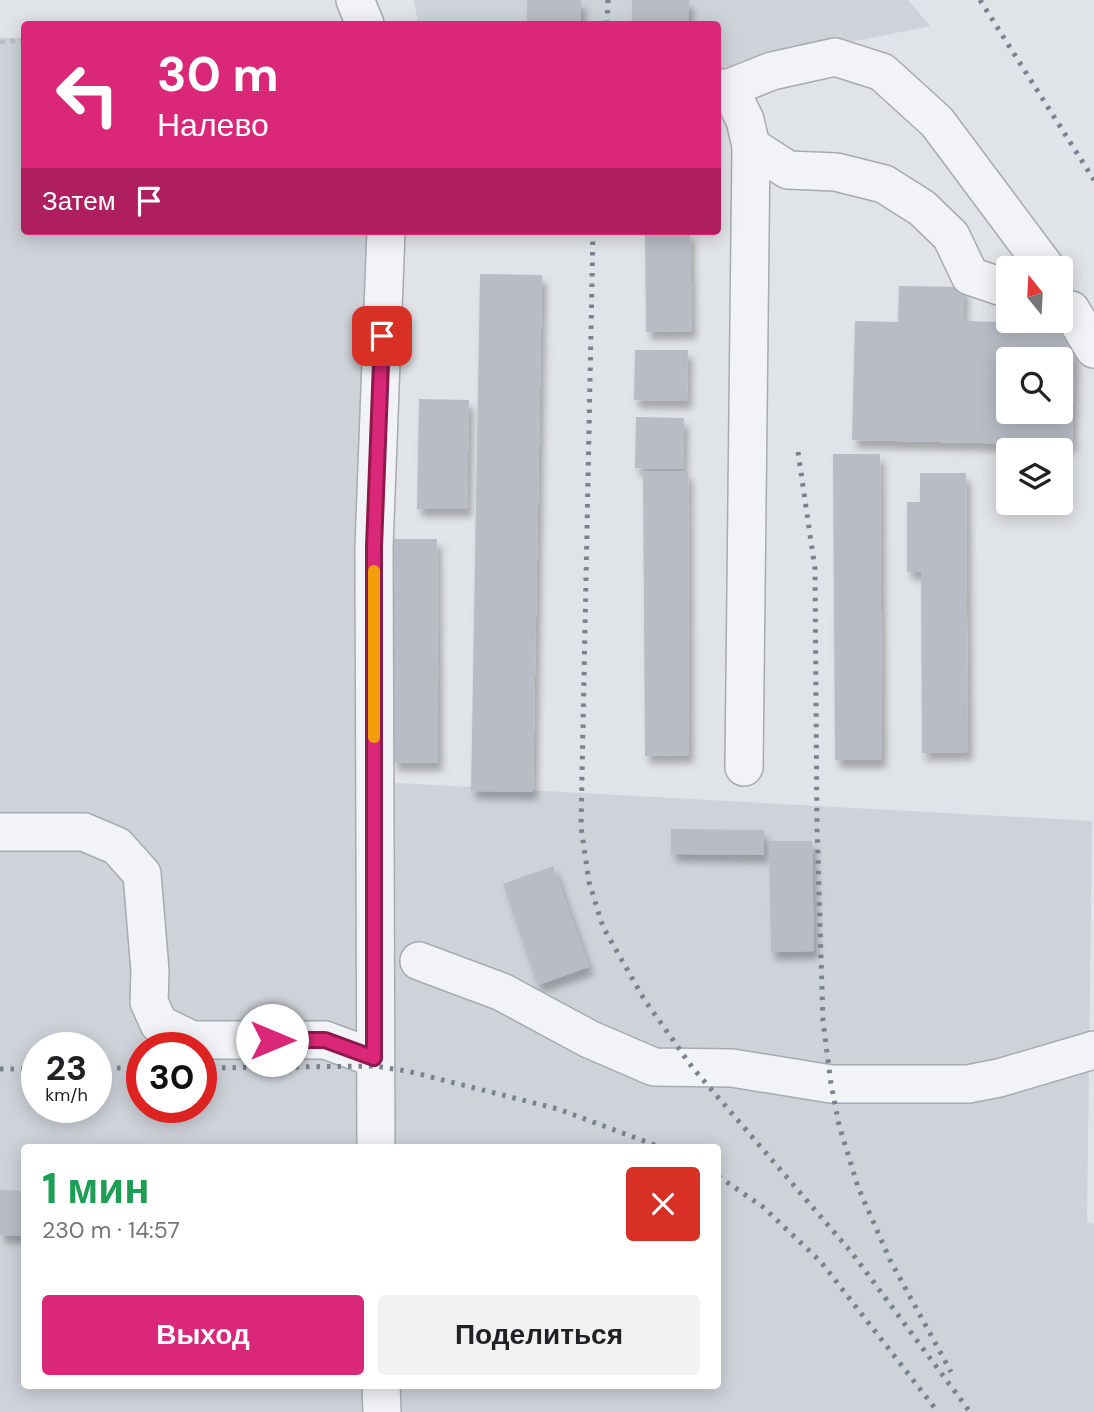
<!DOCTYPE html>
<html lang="ru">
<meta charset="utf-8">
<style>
:root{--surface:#fff;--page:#f2f2f2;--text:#202124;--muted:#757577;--accent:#db2777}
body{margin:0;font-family:"DM Sans",sans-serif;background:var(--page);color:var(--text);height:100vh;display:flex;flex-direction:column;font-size:26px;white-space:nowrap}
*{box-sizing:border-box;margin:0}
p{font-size:23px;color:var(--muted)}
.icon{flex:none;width:38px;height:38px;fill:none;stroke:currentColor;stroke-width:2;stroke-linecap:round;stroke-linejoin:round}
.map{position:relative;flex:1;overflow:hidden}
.sheet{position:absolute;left:21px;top:1144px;width:700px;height:245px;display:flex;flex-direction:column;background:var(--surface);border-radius:7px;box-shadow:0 4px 18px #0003}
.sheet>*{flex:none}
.top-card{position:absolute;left:21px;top:21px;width:700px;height:214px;border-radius:7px;box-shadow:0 4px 18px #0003;background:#db2777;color:#fff;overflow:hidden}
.needle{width:46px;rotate:342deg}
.buttons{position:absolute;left:996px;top:256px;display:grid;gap:14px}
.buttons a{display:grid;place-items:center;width:77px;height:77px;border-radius:7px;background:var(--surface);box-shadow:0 4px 18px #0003;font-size:35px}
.speed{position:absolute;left:21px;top:1032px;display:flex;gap:14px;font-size:35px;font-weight:700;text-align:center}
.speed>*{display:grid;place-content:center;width:91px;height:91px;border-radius:50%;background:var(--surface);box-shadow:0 4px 18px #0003;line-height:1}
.speed small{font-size:18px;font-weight:400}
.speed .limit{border:10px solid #d22;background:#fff;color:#111}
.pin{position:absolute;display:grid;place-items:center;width:60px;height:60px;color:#fff;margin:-30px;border-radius:14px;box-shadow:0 4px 10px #0006}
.me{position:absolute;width:77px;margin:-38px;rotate:90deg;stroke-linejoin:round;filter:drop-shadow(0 0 5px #0008)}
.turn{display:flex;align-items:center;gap:24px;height:147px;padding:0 21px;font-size:32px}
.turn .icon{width:91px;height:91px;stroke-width:2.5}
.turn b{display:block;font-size:49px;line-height:60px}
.then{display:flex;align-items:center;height:66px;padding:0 21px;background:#0003;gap:14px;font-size:26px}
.round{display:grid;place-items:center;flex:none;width:74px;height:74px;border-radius:7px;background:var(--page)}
.head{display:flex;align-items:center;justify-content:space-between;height:119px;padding:0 21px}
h1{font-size:42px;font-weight:800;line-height:52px;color:#1e9e55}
.button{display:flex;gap:14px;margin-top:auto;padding:14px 21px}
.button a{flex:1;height:80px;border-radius:7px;background:var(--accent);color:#fff;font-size:28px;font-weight:800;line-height:80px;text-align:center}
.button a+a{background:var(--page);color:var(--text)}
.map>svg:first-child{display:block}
</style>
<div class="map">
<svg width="1094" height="1412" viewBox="0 0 1094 1412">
<defs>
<filter id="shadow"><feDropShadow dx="4.5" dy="8" stdDeviation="3.5" flood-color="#0004"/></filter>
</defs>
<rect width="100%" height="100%" fill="#e0e3e7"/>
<g fill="#ced2d9" fill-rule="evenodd">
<polygon points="414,0 908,0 930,26 718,69 718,24 418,24"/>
<path d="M0,38H24V231H389L379,782L1092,821L1087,1222L1094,1224V1412H0ZM37,1048H96V1108H37ZM142,1048H201V1108H142ZM24,1148H718V1386H24Z"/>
</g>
<g fill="#b8bcc4" fill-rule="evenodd" filter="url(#shadow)">
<rect x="527" y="0" width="54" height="24"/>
<polygon points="632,0 689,0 688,24 632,24"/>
<polygon points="645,231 690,231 692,331 646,332"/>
<polygon points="480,274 542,275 533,792 471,791"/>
<path d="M899,286L964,287L963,321L1075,323L1072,445L852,440L855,321L898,322ZM1008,359H1060V411H1008Z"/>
<polygon points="635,350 688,350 687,401 634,400"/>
<polygon points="419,399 469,400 467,509 417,509"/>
<polygon points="636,417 684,418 683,469 635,468"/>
<polygon points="833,454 880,454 882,760 835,760"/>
<polygon points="643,471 688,471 689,755 645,756"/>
<polygon points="920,473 966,473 968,752 922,753 921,572 907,572 907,502 920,502"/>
<polygon points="392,539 437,539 438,763 393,763"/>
<polygon points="671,829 764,830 764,855 671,854"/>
<polygon points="769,841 812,841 814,951 771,952"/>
<polygon points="553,866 589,967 538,985 503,884"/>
<polygon points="0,1190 24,1191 24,1236 0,1235"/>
</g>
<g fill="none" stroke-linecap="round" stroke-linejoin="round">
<g stroke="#a6aab1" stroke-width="40">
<g id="minor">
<polyline points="355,0 365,24"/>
<polyline points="718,88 729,88 745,120 751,146 744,767"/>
<polyline points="729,88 772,71 835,57 882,72 937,122 1046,268"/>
<polyline points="751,146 788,170 836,172 884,184 922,208 951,236 970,276 1008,289"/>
<polyline points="1060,307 1071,310 1094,349"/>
<polyline points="0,832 84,832 117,846 142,874 150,971 149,1002 159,1024 192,1040 325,1040 374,1058"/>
<polyline points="419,961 502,992 589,1039 654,1067 732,1068 831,1084 968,1084 999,1078 1094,1050"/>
<polyline points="376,1148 374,547 386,231"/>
<polyline points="381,1386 382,1412"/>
</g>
</g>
<polyline stroke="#babdc2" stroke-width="4.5" stroke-dasharray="5 5" stroke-linecap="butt" points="0,42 24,40"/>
<use href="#minor" stroke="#f2f3f6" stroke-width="37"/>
<g stroke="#7b828f" stroke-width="5" stroke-dasharray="3.5 7" stroke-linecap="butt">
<polyline points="980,0 1094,180"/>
<polyline points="607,24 608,0"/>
<polyline points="593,231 581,827 589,882 603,927 644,999 692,1067 852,1253 970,1412"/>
<polyline points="798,452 815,569 817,828 823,1021 831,1084 839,1125 858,1187 890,1260 951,1372"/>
<polyline points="96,1068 142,1068"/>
<polyline points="201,1068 374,1066 407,1071 558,1109 663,1148"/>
<polyline points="0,1069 37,1069"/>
<polyline points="718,1176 763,1207 821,1262 938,1412"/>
</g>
</g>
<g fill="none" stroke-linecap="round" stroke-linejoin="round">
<g stroke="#8e194d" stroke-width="18">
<polyline id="route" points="272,1040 325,1040 374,1058 374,547 382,336"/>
</g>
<use href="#route" stroke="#db2777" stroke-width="12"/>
<polyline stroke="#f59e0b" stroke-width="12" points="374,571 374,737"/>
</g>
</svg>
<div class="buttons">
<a><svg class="needle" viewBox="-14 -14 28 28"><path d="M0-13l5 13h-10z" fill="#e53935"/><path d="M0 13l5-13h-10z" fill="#757577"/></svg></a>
<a><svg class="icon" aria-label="search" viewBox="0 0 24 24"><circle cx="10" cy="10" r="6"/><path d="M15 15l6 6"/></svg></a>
<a><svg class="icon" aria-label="layers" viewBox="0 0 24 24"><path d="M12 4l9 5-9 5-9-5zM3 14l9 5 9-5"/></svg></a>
</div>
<div class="speed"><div>23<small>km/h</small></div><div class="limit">30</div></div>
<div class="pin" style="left:382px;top:336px;background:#d93025"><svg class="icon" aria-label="arrive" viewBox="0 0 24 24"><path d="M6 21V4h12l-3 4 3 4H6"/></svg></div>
<svg class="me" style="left:272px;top:1040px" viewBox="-20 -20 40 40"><circle r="19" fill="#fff"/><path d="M0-13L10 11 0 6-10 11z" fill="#db2777"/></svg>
<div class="top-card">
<div class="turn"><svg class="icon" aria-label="left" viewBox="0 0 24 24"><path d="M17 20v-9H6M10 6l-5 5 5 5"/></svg><div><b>30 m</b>Налево</div></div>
<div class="then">Затем<svg class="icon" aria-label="arrive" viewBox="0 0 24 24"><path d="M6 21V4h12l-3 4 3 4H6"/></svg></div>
</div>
<section class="sheet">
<div class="head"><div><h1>1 мин</h1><p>230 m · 14:57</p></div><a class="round" style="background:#d93025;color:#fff"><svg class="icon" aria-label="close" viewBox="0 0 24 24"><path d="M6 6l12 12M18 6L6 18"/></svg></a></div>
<div class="button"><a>Выход</a><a>Поделиться</a></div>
</section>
</div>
